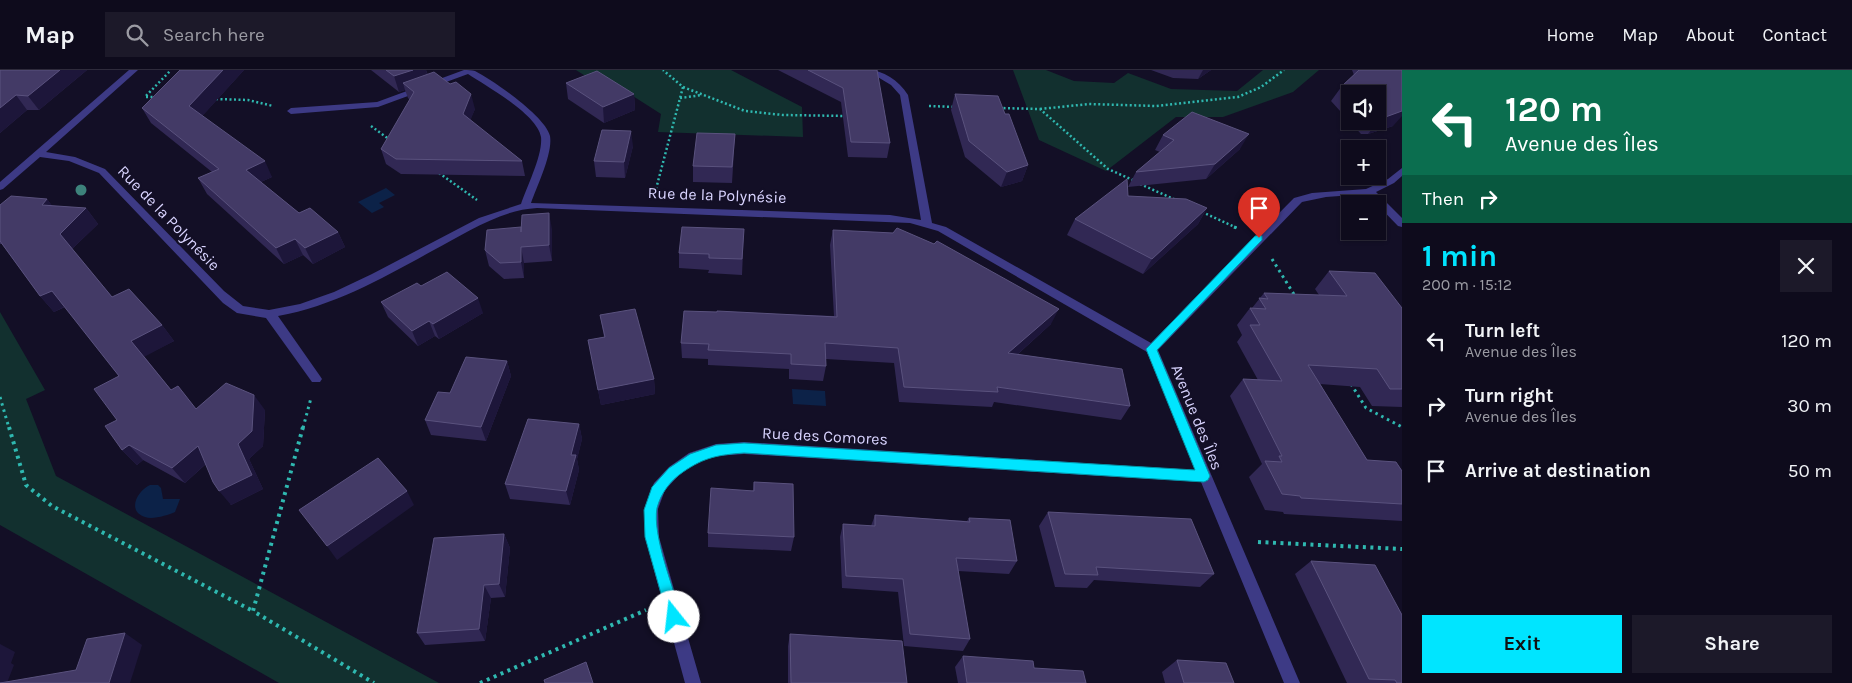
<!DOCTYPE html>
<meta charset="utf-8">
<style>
:root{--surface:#0e0b1c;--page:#1c1929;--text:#f1f3f6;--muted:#9b9ba3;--line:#2e2b3b;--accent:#00e5ff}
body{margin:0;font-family:Karla,sans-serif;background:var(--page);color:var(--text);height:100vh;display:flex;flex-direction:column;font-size:19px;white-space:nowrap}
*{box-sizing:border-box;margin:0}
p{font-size:16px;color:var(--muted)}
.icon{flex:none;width:28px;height:28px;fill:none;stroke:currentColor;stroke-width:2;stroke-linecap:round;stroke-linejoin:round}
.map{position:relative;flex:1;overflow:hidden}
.side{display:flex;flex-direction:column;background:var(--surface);width:450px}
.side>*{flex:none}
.banner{background:#0b6e4f;color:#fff;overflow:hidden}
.buttons{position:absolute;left:1341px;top:15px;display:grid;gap:10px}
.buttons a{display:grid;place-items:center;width:45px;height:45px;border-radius:0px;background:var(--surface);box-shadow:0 1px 4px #0004,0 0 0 1px var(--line);font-size:25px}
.pin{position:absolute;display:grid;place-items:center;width:42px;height:42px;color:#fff;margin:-51px -21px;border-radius:50% 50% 50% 0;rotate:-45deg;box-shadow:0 0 5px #0007}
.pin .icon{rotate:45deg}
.me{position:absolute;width:55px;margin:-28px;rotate:344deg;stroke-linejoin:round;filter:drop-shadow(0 0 4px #0008)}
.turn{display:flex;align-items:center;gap:18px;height:105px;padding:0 20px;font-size:22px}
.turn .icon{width:65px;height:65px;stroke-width:2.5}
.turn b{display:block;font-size:35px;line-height:42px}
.then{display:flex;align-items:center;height:48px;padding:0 20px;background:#0003;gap:10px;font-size:19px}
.round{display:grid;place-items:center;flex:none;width:52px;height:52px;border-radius:0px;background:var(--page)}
.summary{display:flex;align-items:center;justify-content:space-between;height:85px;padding:0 20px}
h1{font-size:30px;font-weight:700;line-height:38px;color:var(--accent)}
.button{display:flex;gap:10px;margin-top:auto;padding:10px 20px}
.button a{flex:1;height:58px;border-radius:0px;background:var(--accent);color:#111;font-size:20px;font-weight:700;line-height:58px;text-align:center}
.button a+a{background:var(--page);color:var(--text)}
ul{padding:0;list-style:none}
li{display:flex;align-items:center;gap:15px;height:65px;padding:0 20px}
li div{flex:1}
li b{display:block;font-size:19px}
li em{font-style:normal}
header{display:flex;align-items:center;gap:30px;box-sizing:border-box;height:70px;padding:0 25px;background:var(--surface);border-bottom:1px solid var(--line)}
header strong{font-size:24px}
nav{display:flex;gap:28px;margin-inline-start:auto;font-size:18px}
.search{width:350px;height:45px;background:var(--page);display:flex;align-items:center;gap:12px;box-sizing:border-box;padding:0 18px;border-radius:0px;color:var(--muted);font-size:19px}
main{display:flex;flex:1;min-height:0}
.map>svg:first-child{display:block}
</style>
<header>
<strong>Map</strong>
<div class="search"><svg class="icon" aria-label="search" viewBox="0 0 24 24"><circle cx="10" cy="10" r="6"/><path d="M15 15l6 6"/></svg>Search here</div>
<nav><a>Home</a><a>Map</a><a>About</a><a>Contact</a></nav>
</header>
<main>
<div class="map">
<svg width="1402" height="613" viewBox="0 0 1402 613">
<rect width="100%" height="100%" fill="#130f26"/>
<g fill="#12302f">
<polygon points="576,0 731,0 802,37 803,67 658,62 661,44 600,5 590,9"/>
<polygon points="1013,0 1046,0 1074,11 1114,13 1128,3 1171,19 1237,21 1263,0 1319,0 1293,22 1223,47 1176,47 1106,101 1039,70"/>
<polygon points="0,242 45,320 26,329 56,406 439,613 279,613 0,455"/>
</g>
<g fill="#0c2248">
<polygon points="386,118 395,125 379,133 384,137 372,143 358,132"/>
<polygon points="792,319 825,321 826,336 793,334"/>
<path d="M150,415H158L161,418L163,429H180L175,442C168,445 153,450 145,447C126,441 138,420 150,415Z"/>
</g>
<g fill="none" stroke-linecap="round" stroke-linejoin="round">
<g stroke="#2fb8b0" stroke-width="2.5" stroke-dasharray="2 2.5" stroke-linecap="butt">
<polyline points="683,17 745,41 783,45 847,46"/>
<polyline points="157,27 145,27 171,0"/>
<polyline points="680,28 702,25"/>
<polyline points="216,29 248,30 273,36"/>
<polyline points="929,36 955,37"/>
<polyline points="999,38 1040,39 1108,99 1135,111"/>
<polyline points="1040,39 1089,34 1156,36 1238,27 1261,17 1284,0"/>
<polyline points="371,56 390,70"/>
<polyline points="439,103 477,130"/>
<polyline points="1140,114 1176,130"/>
<polyline points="656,119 683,17 663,0"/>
<polyline points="1202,142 1237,158"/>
</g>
<g stroke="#2fb8b0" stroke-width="3" stroke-dasharray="2.5 4" stroke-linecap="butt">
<polyline points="1234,157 1239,159"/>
<polyline points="1272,189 1295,226"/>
<polyline points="1351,314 1366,338 1402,357"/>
<polyline points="0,327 9,358"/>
<polyline points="303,358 311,328"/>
</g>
<g stroke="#2fb8b0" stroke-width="4" stroke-dasharray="3 4.5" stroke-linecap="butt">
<polyline points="9,357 26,415 52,436 253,541"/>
<polyline points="303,357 253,541 374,613"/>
<polyline points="1258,472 1402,479"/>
<polyline points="480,613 646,540"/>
</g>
<path fill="#3d3a85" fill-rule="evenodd" d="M129,0H138L46,82L75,87L105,99L224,221L243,236L269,240L300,234L334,222L372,204L479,148L521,134C527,116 543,85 541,67C537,44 486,16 468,4L378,37L291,44L287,41L291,38L377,32L464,0C468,0 472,0 475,1C493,10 546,47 550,66C553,83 537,116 531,133L890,145L921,150L900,25L891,15L866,0C884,0 898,10 908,25L932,153L946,157L1151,273L1294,128L1312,123L1366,119L1388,109L1402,98V106L1394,113L1376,122L1402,148V157L1398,156L1367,124L1326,127L1302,132L1158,280L1300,613H1284L1201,412L744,384L716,386L699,391L679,405L665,420L658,439L659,467L701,613H685L645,467L644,439L654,413L669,397L689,383L716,374L744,372L1196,400L1147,282L938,161L910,153L537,138C499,140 465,164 432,181C383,208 334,236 278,246L320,306L322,309L320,312H312L266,248L237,243L223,233L99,103L69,91L40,87L3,119L0,120V112Z"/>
</g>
<circle fill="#3d827b" cx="81" cy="120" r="5.5"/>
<g fill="#312854" fill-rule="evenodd">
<polygon points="0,0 87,0 39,40 27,40 0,63"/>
<polygon points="180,0 244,0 202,46 272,107 261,112 299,143 338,162 345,177 313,194 303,185 284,194 207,124 198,108 212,102 151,53 142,38"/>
<polygon points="371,0 426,0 428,5 475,39 470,50 522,91 525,106 401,104 386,94 381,79 410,30 408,28 405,20 399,22"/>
<polygon points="778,0 877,0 890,73 887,88 848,87 841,32"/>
<polygon points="1151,0 1211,0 1198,9 1173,8"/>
<path d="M1352,0H1402L1393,56L1368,64H1361L1331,31L1342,16L1354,5ZM1350,24H1378V51H1350Z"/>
<polygon points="566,13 634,24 635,40 604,53 568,29"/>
<polygon points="955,24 1005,44 1028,95 1022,111 1001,117 965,87 951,40"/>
<polygon points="735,64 732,113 693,112 693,96"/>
<polygon points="1163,65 1240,79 1206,109 1128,117 1136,102 1160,82 1155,80"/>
<polygon points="633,76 625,108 596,107 594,91"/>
<polygon points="1128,126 1207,138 1198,154 1143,204 1067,165 1075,149"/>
<polygon points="47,129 52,136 86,138 98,154 72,179 112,227 162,255 174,271 144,286 171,320 196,339 265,340 263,376 249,389 263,419 231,435 206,394 185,413 143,390 137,395 122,380 117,350 119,306 65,237 54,242 40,226 2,174 0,174 0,135"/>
<polygon points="521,157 552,159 552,191 524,193 524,208 504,209 489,196 485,180"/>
<polygon points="744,159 742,205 708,203 709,200 679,198 679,183"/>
<polygon points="833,160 1051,254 1017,285 1130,336 1121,350 994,332 992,337 899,332 894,293 826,289 826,296 823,311 789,309 789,299 708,295 708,289 682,288 681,273 717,242 834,246 830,175"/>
<polygon points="1329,201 1402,238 1402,337 1372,336 1360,317 1320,314 1367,390 1402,401 1402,451 1284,444 1283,442 1265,440 1249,407 1262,394 1230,326 1243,309 1258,310 1237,272 1242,265 1237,255 1250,238 1252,238 1264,223 1319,225 1315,219"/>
<polygon points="421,216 483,243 439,269 435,266 418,276 388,247 381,232"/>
<polygon points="600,245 654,309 655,324 601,335 588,270 604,267"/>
<polygon points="507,291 511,306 486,371 431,365 425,350 450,323"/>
<polygon points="579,354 582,369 577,389 579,400 570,435 510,429 505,414"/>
<polygon points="754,412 794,467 791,481 708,477 708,463 753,420"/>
<polygon points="1048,442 1214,504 1200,517 1094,510 1087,518 1055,517 1039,456"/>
<polygon points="875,445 967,451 969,448 1017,491 1009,504 958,501 970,569 963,581 904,576 898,522 842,518 840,467 843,454 871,456"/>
<polygon points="504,464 510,478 505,527 491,528 485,571 425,575 417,563"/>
<polygon points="1311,491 1402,613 1347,613 1295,504"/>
<polygon points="790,564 907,613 788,613 788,576"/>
<polygon points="963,586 1034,598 1086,613 958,613 955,597"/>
<polygon points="1177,590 1234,613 1165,613 1162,602"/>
</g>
<g fill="#1d163a">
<polygon points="60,0 87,0 39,40 28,26"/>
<polygon points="223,0 244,0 197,52 189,36"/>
<polygon points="413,0 426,0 429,11 403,13 405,20 399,22 394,6"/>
<polygon points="1203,0 1211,0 1198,9"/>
<polygon points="471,24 475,39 467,59 463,44"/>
<polygon points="634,24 635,40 604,53 603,37"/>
<polygon points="16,25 27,40 0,63 0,38"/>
<polygon points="1402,41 1402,46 1393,56 1368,64 1380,49"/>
<polygon points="631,61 633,76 625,108 624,92"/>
<polygon points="1249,64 1240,79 1206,109 1215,94"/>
<polygon points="265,91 272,107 254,115 246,100"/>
<polygon points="1028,95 1022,111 1001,117 1007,102"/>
<polygon points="47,129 59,145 42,135"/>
<polygon points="86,138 98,154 72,179 60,164"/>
<polygon points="1207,138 1198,154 1143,204 1152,189"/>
<polygon points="549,143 552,159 552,191 549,175"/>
<polygon points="338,162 345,177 313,194 305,178"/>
<polygon points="295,169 303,185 284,194 276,178"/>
<polygon points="521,177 524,193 524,208 521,192"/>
<polygon points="52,221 66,236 54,242 40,226"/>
<polygon points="478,228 483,243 439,269 433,254"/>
<polygon points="1059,239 1051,254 1001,299 1008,283"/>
<polygon points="429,251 435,266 418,276 412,261"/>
<polygon points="162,255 174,271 144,287 131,271"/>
<polygon points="507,291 511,306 486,371 481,357"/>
<polygon points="654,309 655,324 601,335 598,320"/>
<polygon points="254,325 265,340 263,376 249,389 263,419 231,435 219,421 238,374"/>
<polygon points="579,354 582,369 577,389 579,400 570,435 566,421 571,385"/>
<polygon points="129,375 143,390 137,395 122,380"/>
<polygon points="198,376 210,390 185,413 172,398"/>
<polygon points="407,421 414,435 337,490 327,476"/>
<polygon points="504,464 510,478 505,527 499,514"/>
<polygon points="484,515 491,528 485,571 479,559"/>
<polygon points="125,563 142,575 130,613 109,613"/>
<polygon points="0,574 15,582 11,593 14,595 7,613 0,613"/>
</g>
<g fill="#433a66" stroke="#5a527e">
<polygon points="0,0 60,0 28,26 16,25 0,38"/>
<polygon points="180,0 223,0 189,36 265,91 246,100 299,143 310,138 338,162 305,178 295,169 276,178 198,108 219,99 142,38"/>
<polygon points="386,0 413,0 394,6"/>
<polygon points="808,0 877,0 890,73 851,72 843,18"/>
<polygon points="1359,0 1402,0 1402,41 1380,49 1378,49 1378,24 1350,24 1350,25 1342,16"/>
<polygon points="597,1 634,24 603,37 566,13"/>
<polygon points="434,2 450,14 456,12 471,24 463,44 522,91 396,89 381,79 414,22 403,13"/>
<polygon points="955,24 998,26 1005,44 1009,44 1028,95 1007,102 969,71"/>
<polygon points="1192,42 1249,64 1215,94 1136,102 1174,70 1163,65"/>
<polygon points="602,60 631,61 624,92 594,91"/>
<polygon points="697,63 735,64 732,97 693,96"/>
<polygon points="1127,109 1128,126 1186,129 1207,138 1152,189 1075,149"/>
<polygon points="11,126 47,129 42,135 86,138 60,164 112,227 129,219 162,255 131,271 171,320 178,316 196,339 226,313 254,325 252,361 238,374 252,405 219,421 213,412 198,376 172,398 129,375 122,380 105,356 117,350 94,319 119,306 52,221 40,226 0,171 0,135"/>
<polygon points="549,143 549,175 521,177 521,192 500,193 485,180 487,160 521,157 521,162 522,145"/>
<polygon points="682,157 744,159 742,189 709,188 709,184 679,183"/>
<polygon points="897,158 934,174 937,171 1059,239 1008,283 1122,299 1130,336 997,317 998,322 904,317 898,278 825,273 826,296 791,294 791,284 708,280 709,274 681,273 684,241 717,242 717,241 837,247 833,160 893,163"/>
<polygon points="1329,201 1375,203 1402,238 1402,319 1390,319 1377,299 1308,295 1367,390 1396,392 1402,401 1402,434 1301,428 1300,426 1282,424 1265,391 1282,392 1279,386 1282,386 1243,309 1282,311 1250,255 1260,255 1250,238 1266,239 1259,228 1268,229 1264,223 1347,226"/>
<polygon points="447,202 478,228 433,254 429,251 412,261 381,232 417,213 421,216"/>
<polygon points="635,239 654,309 598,320 588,270 605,267 600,245"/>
<polygon points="466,287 507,291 481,357 425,350 438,322 450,323"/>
<polygon points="528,349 579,354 571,385 576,385 566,421 505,414"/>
<polygon points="378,388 407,421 327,476 299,440"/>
<polygon points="754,412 793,414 794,467 708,463 711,418 754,421"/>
<polygon points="1048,442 1191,449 1214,504 1096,497 1098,505 1065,504"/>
<polygon points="875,445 970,452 969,448 1010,450 1017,491 956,488 970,569 910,564 903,509 846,506 843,454 875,456"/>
<polygon points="504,464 499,514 484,515 479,559 417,563 434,468"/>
<polygon points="1311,491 1375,495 1402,545 1402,613 1397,613 1395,610 1369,609"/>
<polygon points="125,563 109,613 0,613 76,600 87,569"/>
<polygon points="790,564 902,571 907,613 791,613"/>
<polygon points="963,586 1033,591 1034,598 1083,601 1086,613 967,613"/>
<polygon points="1177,590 1226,593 1234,613 1184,613"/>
<polygon points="586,592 593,613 545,613 544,610"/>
</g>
<path fill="#00e5ff" stroke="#0095a6" d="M1259,165L1262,166V170L1157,280L1210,406L1208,410L1204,412L744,383C718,385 705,387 683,402C670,411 661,423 657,438C652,465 674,520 682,547L679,552L674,554L669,552L645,467L644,440L652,417L669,398L690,384L716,375L744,373L1195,400L1146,279L1255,166Z"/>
<g text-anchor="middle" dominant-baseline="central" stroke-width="4.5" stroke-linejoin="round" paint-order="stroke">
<g font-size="16" fill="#d9d4ff" stroke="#130f26">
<text transform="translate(717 125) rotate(2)">Rue de la Polynésie</text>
<text transform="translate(169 148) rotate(46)">Rue de la Polynésie</text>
<text transform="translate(1197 347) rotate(68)">Avenue des Îles</text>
<text transform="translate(825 366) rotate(3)">Rue des Comores</text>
</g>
</g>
</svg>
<div class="buttons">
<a><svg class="icon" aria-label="sound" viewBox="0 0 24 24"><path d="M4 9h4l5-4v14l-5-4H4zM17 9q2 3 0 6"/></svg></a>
<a>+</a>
<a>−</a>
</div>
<div class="pin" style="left:1259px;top:168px;background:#d93025"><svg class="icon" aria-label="arrive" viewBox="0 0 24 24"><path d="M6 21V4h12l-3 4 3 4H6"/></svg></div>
<svg class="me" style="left:674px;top:547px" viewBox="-20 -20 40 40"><circle r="19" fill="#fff"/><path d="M0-13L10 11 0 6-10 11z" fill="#00e5ff"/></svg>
</div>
<section class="side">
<div class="banner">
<div class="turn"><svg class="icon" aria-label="left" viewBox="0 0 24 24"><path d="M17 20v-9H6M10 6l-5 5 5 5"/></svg><div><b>120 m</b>Avenue des Îles</div></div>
<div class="then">Then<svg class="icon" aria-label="right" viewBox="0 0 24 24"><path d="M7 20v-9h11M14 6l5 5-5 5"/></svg></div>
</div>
<div class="summary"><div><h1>1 min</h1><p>200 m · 15:12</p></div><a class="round"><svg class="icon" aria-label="close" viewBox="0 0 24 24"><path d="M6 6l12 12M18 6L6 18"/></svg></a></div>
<ul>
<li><svg class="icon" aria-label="left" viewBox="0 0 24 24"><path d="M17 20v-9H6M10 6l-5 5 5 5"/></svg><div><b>Turn left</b><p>Avenue des Îles</p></div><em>120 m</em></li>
<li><svg class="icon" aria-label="right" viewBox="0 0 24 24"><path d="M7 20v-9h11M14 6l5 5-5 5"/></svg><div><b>Turn right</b><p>Avenue des Îles</p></div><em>30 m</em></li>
<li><svg class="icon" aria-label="arrive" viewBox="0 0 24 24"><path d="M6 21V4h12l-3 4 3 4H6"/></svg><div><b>Arrive at destination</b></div><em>50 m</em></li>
</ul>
<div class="button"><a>Exit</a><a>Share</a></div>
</section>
</main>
